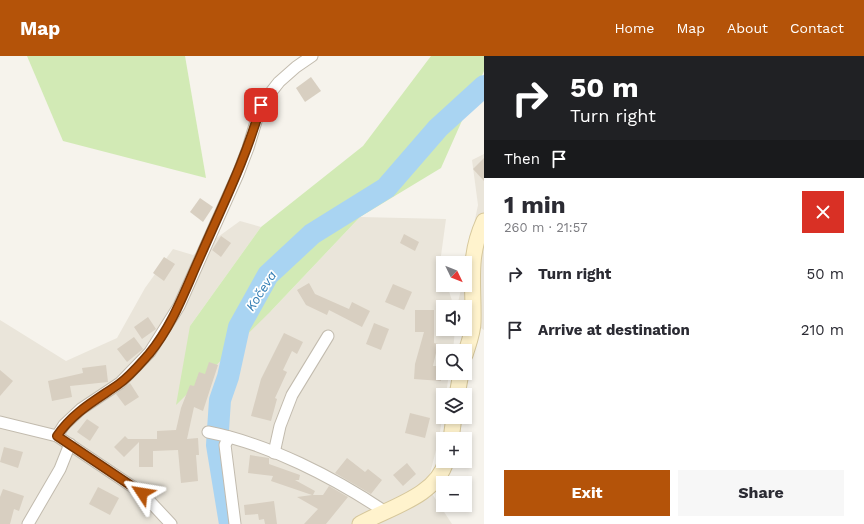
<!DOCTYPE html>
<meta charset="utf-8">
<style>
:root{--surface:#fff;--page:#f7f7f7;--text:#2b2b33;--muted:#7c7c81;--accent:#b45309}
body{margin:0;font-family:"Work Sans",sans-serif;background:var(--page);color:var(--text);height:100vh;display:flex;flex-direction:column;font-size:15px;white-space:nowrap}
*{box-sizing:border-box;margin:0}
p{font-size:13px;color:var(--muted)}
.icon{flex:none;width:22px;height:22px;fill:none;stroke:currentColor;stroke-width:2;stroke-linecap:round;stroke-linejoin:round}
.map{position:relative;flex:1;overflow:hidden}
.panel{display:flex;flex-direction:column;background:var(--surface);width:380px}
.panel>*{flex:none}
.top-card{background:#202124;color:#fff;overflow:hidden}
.needle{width:26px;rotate:133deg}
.buttons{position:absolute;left:436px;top:200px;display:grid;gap:8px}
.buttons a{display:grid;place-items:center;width:36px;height:36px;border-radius:0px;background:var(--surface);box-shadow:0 2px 6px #0003;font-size:20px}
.pin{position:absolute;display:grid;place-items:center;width:34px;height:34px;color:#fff;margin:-17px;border-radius:8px;box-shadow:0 2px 6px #0006}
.me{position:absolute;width:44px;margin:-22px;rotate:303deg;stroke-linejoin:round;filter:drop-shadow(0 0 3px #0008)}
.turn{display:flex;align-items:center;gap:14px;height:84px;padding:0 20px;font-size:18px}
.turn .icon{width:52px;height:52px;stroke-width:2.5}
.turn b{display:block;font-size:28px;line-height:34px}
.then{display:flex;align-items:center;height:38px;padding:0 20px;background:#0003;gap:8px;font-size:15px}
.round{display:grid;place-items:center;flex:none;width:42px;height:42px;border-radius:0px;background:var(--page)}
.overview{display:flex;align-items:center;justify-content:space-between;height:68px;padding:0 20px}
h1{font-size:24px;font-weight:700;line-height:30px}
.primary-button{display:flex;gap:8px;margin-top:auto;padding:8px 20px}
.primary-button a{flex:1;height:46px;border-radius:0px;background:var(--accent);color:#fff;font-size:16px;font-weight:700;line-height:46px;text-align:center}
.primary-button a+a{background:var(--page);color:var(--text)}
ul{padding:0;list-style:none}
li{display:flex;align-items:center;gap:12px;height:56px;padding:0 20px}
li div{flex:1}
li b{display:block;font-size:15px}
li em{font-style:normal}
header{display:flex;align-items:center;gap:24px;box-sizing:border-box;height:56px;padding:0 20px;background:var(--accent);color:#fff}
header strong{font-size:19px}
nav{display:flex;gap:22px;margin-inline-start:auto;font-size:14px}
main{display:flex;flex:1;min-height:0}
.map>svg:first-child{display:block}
</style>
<header>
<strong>Map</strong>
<nav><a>Home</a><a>Map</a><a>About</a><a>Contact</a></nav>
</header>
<main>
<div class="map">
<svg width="484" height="468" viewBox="0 0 484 468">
<rect width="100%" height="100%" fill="#f6f3ec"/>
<g fill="#eae5da">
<polygon points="484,98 484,274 465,262 465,251 457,251 462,229 465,229 465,212 478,149 472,104"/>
<polygon points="360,161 446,163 440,207 443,217 443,229 447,229 454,251 443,251 443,273 455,273 453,295 443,295 443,317 449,317 446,339 443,339 443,356 439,382 427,430 452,468 0,468 0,264 66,305 117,282 145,232 173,193 193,199 240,165 261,171 190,270 271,255"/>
</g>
<g fill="#d2eab5">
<polygon points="27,0 185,0 206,122 63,85"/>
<polygon points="431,0 484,0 484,15 441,112 360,161 271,255 176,349 190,270 261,171 363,90"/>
</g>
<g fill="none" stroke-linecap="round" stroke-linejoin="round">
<polyline stroke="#a9d4f2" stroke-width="22" points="230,468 217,389 220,344 228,321 239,271 268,219 312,178 386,132 438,72 484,30"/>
</g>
<g fill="#d8cfc1">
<polygon points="311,21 321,35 305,46 296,32"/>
<polygon points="484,102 484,125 473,113"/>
<polygon points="200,142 213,151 203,166 190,156"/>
<polygon points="404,178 419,186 415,195 400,187"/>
<polygon points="221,180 231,187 221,201 212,194"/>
<polygon points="164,201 175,208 164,225 153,217"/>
<polygon points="309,227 315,238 349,253 352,246 370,255 362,271 329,254 327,259 306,249 297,234"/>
<polygon points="393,228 412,236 404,254 385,246"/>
<polygon points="415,254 434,254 434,287 438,288 433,310 442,310 441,325 414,323 415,308 424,276 415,276"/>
<polygon points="148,261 156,273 142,283 134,271"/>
<polygon points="374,267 389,273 381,294 366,288"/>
<polygon points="284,277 303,286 297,298 292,295 283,314 287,316 275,342 277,343 271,365 251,360 261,323"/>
<polygon points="134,281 143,293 127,306 117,293"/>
<polygon points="209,306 218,309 203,355 194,351 187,383 198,382 199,399 196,399 198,425 181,427 178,394 153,395 153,411 139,411 139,386 124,401 114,391 125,380 128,383 157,383 157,375 176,374 181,352 190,329 194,330 199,316 205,318"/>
<polygon points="106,309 108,326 70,330 72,341 52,345 48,325 83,317 82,312"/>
<polygon points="0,314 13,325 0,340"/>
<polygon points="130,327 139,341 125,350 116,338"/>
<polygon points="410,357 430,362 425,382 405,377"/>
<polygon points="87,363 99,371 90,385 77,376"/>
<polygon points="4,391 23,396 18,412 0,406"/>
<polygon points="250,399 269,402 269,408 300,419 299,424 295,424 315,435 313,439 323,439 329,430 348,441 326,468 304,468 318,453 297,441 312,439 271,425 273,420 248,417"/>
<polygon points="347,402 365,416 368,413 382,424 371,438 335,417"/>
<polygon points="407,407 416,418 403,430 393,419"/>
<polygon points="98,431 119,442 110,459 89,448"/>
<polygon points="3,433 24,440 19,455 14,453 10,468 0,468 0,441"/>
<polygon points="274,445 277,468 265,468 264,463 259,464 258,458 245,459 244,449"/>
</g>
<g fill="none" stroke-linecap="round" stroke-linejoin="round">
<g stroke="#c2bbae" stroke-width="13">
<g id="minor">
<polyline points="0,366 57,380 142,437 171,468"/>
<path d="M208,376C269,388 333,421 384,455"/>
<polyline points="57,380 64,369 81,353 120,327 150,296 179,250 238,118 248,92 261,49 279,26 296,11 312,0"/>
<polyline points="229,381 225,389 235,468"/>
<polyline points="274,397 280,370 292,339 328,280"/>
<polyline points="28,468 60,413 70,388"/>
</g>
</g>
<g stroke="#d6c79b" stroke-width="17">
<g id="secondary">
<path d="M465,299C468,289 473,277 473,266C474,229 467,202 484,165"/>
<polyline points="457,339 461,317"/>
<polyline points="451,383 454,361"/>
<path d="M360,468C388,452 437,440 446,405"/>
</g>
</g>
<use href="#minor" stroke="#fff" stroke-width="11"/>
<use href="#secondary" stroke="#fff3cd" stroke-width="15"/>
</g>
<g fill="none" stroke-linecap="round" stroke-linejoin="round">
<g stroke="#753606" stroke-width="10">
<path id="route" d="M142,437L57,380C73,356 96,344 119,328C130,320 140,308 149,298C173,269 185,234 200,201C222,150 246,103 261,49"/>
</g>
<use href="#route" stroke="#b45309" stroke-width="7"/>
</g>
<g text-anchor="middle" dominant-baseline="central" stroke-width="3.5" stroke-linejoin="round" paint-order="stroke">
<g font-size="13" font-style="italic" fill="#2e7ab2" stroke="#fff">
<text transform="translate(261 235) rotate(-57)">Kočeva</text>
</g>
</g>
</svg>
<div class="buttons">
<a><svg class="needle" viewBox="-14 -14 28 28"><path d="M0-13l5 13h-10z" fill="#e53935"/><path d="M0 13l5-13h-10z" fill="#7c7c81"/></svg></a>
<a><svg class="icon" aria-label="sound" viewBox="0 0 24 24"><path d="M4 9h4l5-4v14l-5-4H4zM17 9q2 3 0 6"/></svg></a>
<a><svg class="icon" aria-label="search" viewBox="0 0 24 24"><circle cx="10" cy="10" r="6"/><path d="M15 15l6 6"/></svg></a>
<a><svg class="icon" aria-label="layers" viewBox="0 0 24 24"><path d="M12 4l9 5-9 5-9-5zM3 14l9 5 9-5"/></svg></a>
<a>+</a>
<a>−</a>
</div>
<div class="pin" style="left:261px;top:49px;background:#d93025"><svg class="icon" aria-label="arrive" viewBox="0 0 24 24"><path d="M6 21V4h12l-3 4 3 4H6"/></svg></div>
<svg class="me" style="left:142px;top:437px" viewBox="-20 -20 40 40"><path d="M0-17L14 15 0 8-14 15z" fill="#b45309" stroke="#fff" stroke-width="4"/></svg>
</div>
<section class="panel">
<div class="top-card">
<div class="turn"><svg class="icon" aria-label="right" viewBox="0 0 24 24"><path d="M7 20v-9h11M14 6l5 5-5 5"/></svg><div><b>50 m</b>Turn right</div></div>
<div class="then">Then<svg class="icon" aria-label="arrive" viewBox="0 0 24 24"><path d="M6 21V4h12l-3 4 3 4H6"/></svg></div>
</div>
<div class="overview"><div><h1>1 min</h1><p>260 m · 21:57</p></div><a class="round" style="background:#d93025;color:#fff"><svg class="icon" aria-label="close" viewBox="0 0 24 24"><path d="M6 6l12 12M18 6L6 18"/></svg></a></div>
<ul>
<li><svg class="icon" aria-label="right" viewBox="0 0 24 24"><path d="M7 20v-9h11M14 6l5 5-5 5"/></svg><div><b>Turn right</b></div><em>50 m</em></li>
<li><svg class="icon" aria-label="arrive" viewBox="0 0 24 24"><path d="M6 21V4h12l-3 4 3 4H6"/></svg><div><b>Arrive at destination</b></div><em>210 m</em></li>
</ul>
<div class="primary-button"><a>Exit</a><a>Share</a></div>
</section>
</main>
